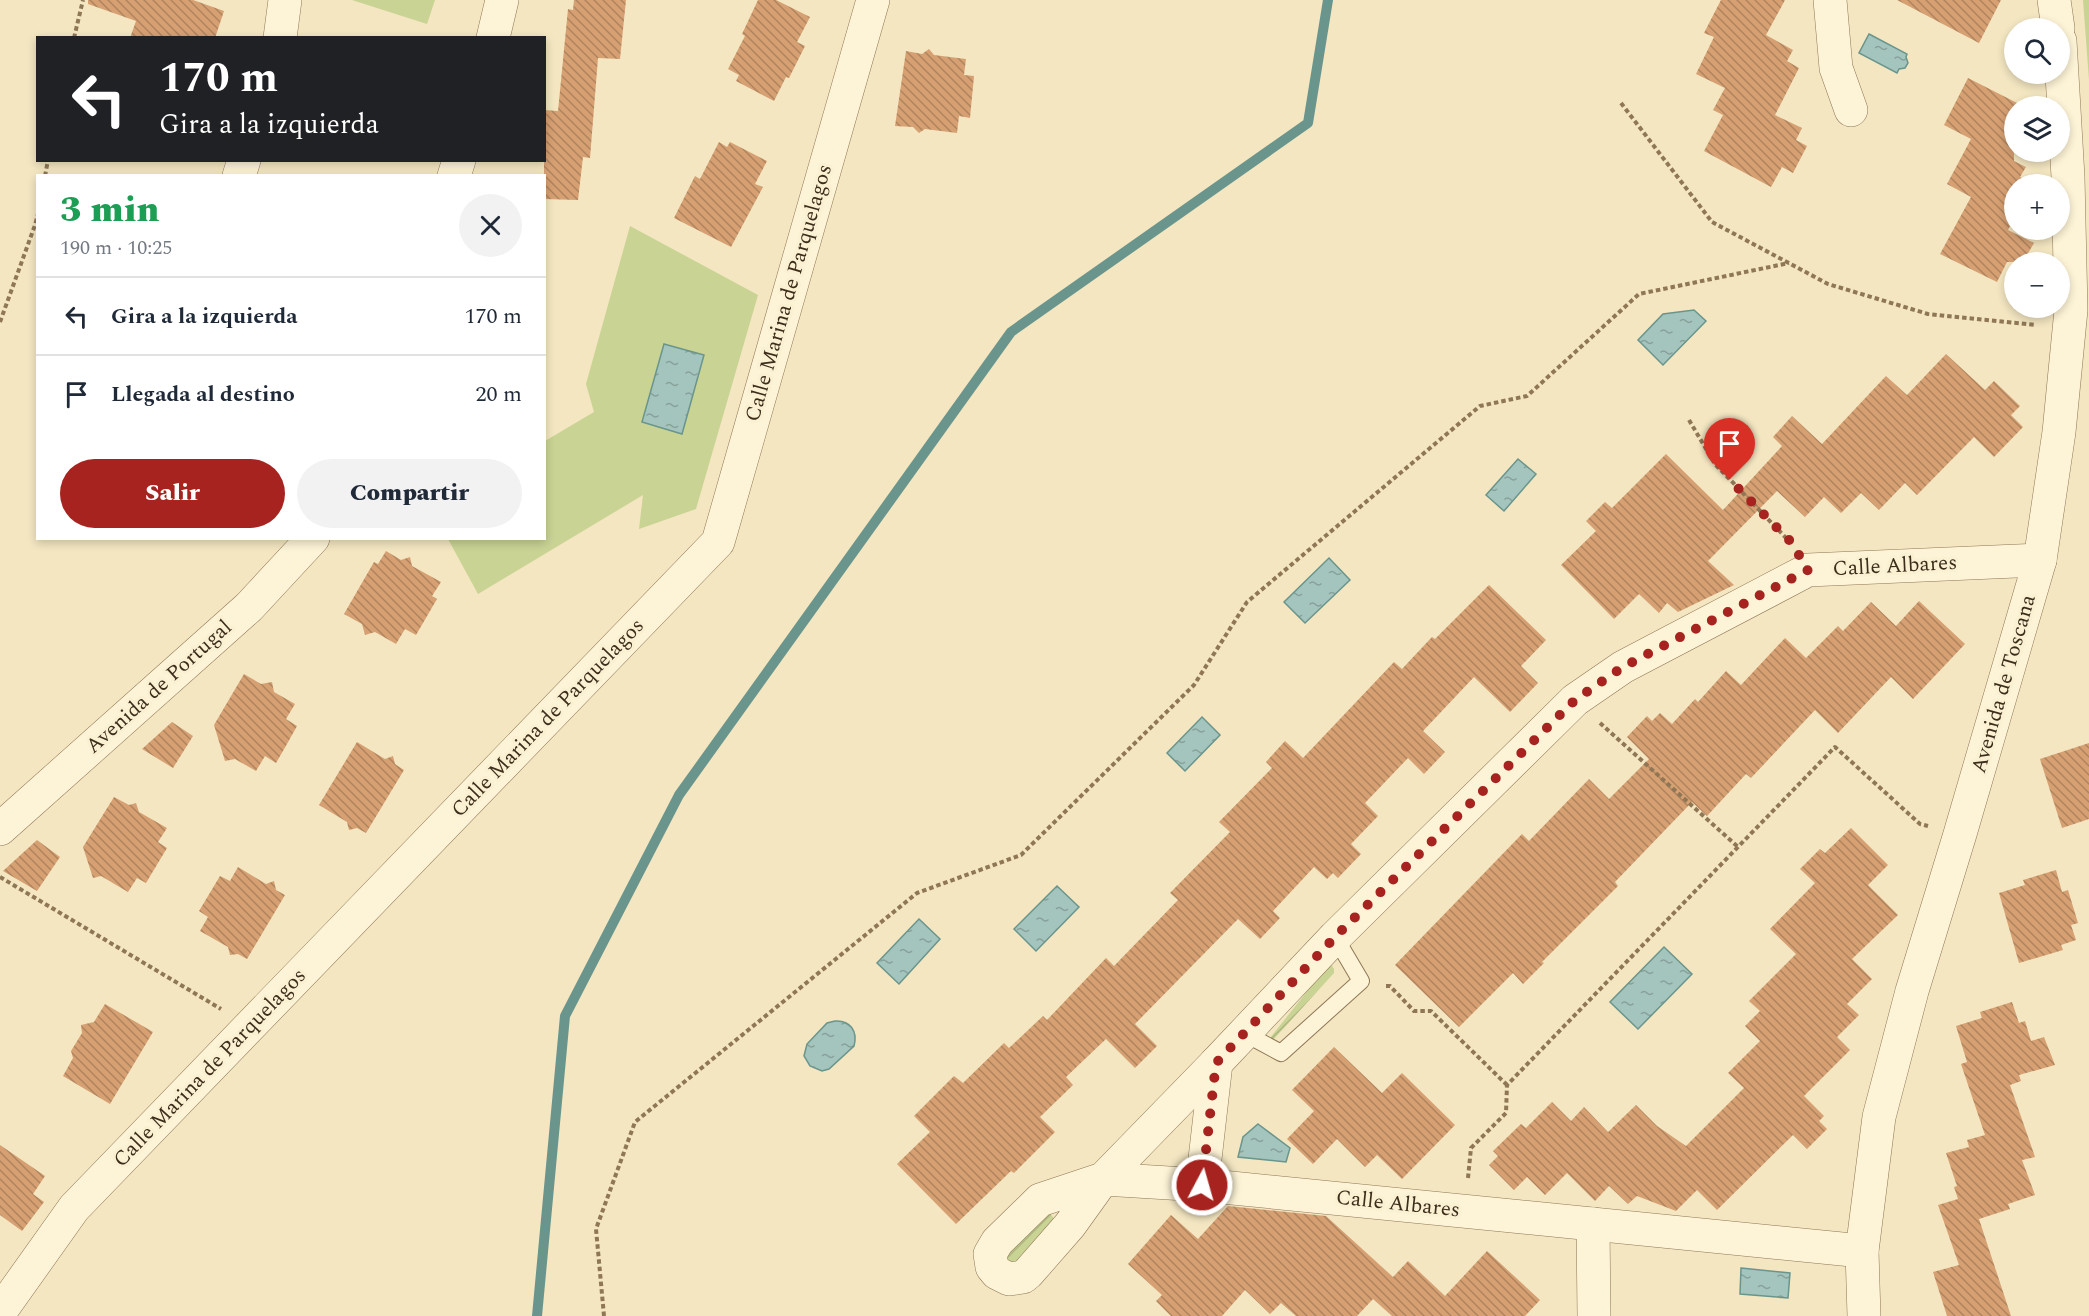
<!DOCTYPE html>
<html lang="es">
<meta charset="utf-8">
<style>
:root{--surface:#fff;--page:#f2f2f3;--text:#1f2937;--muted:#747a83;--line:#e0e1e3;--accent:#a6231f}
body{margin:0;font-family:Spectral,serif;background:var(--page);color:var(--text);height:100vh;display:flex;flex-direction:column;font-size:22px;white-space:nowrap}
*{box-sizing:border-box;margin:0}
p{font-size:20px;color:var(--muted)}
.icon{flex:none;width:33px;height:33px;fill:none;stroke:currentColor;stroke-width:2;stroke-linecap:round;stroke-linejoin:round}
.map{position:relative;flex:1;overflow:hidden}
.sheet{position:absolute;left:36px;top:174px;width:510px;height:366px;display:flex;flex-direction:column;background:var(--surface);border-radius:0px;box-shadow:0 3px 9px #0003}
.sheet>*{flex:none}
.top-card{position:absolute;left:36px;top:36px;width:510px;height:126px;border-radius:0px;box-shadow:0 3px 9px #0003;background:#202124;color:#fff;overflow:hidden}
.tools{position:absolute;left:2004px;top:18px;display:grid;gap:12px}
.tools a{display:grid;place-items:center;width:66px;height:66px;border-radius:50%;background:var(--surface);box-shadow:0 3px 9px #0003;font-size:30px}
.pin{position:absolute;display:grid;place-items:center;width:51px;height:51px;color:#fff;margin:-62px -26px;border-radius:50% 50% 50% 0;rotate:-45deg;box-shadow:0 0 6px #0007}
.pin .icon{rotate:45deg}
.me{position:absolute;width:66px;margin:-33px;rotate:6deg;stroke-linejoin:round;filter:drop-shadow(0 0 4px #0008)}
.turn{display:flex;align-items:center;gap:21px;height:126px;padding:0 24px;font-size:27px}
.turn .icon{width:78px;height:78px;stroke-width:2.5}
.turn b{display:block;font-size:42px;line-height:51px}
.round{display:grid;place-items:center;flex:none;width:63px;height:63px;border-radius:32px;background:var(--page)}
.headline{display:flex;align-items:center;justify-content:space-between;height:102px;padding:0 24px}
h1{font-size:36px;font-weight:800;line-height:45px;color:#1e9e55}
.primary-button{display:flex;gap:12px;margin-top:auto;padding:12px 24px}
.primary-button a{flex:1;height:69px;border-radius:36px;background:var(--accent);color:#fff;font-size:24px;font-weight:800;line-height:69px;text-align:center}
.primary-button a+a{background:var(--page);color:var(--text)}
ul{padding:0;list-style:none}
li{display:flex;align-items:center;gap:18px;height:78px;padding:0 24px;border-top:2px solid var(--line)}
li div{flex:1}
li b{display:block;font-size:22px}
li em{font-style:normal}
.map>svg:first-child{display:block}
</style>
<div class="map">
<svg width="2089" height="1316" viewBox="0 0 2089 1316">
<defs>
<pattern id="garden-furrows" width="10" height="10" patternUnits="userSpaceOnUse" patternTransform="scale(1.5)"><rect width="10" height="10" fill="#c9d394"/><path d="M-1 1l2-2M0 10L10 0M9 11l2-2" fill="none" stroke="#aeb57f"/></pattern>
<pattern id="water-ripples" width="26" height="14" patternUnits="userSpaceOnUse" patternTransform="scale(1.5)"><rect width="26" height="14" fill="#a4c5bd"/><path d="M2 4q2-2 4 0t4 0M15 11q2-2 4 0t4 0" fill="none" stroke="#87a099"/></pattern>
<pattern id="building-back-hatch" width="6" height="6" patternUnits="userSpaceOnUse" patternTransform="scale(1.5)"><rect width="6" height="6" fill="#d6a073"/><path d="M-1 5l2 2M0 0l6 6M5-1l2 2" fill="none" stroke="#af835e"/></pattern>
</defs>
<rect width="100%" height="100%" fill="#f3e6c1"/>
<g fill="#c9d394">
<polygon points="352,0 435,0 427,24"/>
<polygon points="2083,0 2089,0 2089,80"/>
<polygon points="630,226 758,295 696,509 639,529 643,495 478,594 448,539 544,538 545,441 594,412 586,384"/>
</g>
<g fill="url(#garden-furrows)">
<polygon points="1328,965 1332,966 1334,969 1334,973 1273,1040 1270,1040 1270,1038"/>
<polygon points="1050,1213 1054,1219 1021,1264 1010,1267 1001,1252"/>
</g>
<g fill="url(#water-ripples)" stroke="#6a958c" stroke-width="1.5">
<polygon points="1869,34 1907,54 1906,57 1908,63 1905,68 1899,69 1897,73 1859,53"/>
<polygon points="1694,310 1706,321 1663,365 1638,340 1663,314"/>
<polygon points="664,344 704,355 682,434 642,422"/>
<polygon points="1518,459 1536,474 1504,511 1486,495"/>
<polygon points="1329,558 1350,580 1305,623 1284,602"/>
<polygon points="1202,717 1220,735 1185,771 1167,753"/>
<polygon points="1057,886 1079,907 1036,951 1014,929"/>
<polygon points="919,919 940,939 899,984 877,963"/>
<polygon points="1664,947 1692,974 1638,1029 1610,1002"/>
<path d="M835,1021C850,1020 858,1031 854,1046L829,1069L822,1071L810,1066L804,1056L807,1044L827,1023Z"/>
<polygon points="1258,1124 1290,1148 1286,1162 1238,1157 1243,1137"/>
<polygon points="1741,1268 1790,1273 1788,1298 1740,1294"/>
</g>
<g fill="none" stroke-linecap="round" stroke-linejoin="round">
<polyline stroke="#6a958c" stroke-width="10" points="537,1316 565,1016 679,795 1011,332 1308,123 1328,0"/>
</g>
<g fill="url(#building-back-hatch)">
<polygon points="88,0 193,0 224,11 215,38 130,38 136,21 88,4"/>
<polygon points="574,0 626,0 620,59 598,58 590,158 583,157 578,200 544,199 544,110 558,111 568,9 573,10"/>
<polygon points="758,0 776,0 810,17 797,42 805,46 789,78 786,77 774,101 736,81 739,75 728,69 745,36 742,34"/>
<polygon points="1721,0 1785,0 1766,35 1793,50 1787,61 1799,68 1775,115 1802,128 1796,140 1807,146 1793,173 1782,167 1771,187 1704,151 1723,115 1713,110 1725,88 1696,74 1714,37 1704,33"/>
<polygon points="1897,0 2001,0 1979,43"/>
<polygon points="929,49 934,55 966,59 964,75 974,76 970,118 959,116 957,133 925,129 919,133 913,127 895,126 906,51 922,54"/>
<polygon points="1968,78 2023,106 2014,106 2014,161 2026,167 2020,177 2033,184 2014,184 2014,218 2008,230 2034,243 2023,262 2007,262 1997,282 1940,254 1971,197 1947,184 1971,139 1944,125"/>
<polygon points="719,142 727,147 730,142 767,161 755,184 763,187 731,247 674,218 695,176 700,179"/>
<polygon points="1946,354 1985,390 1994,381 2020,406 2011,415 2023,427 1994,457 1974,437 1917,495 1905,483 1879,510 1861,493 1841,513 1824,497 1805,517 1777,491 1708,561 1734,585 1678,612 1667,603 1659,613 1639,594 1614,619 1561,565 1596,531 1586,521 1605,502 1612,508 1666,454 1723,510 1782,446 1773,437 1792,416 1822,444 1886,376 1907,395"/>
<polygon points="386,551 401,560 410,557 412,566 441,582 432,596 437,599 416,635 405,629 396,644 375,632 365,635 362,624 344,614 374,562 378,564"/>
<polygon points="1489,585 1546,640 1521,666 1538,683 1510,712 1474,677 1423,731 1445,752 1424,774 1408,758 1365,803 1378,816 1351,844 1361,854 1338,878 1333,873 1327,879 1314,867 1273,911 1280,918 1260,939 1238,919 1135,1024 1157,1046 1135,1068 1106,1039 1066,1077 1073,1085 1040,1117 1055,1132 1014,1173 1011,1171 956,1224 897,1164 930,1132 914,1116 954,1076 963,1083 1004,1043 1009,1048 1043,1016 1047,1020 1106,958 1114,966 1178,900 1170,893 1230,832 1219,822 1272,768 1266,762 1285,741 1303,758 1394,662 1402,669 1432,637 1435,639"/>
<polygon points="1919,601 1965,644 1913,699 1891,677 1838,733 1815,710 1751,778 1746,774 1707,816 1692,802 1615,882 1618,886 1542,962 1544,963 1523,984 1513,973 1459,1027 1395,965 1522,834 1529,841 1589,779 1609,799 1649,759 1627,737 1647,716 1652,721 1660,713 1672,724 1695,699 1698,702 1726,671 1741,685 1785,638 1806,658 1838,626 1843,631 1871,602 1896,626"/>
<polygon points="244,674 261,684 272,682 274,692 295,704 286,719 297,726 287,744 276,763 265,756 256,771 235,759 225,761 214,725"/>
<polygon points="172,722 193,736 173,768 142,749"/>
<polygon points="357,742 385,759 393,756 395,764 404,770 366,833 357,828 349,830 347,822 319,805"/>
<polygon points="2089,743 2089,819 2062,828 2040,759"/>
<polygon points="114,797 129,805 136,803 139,812 167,828 158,842 167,848 146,883 137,878 128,892 101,876 93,878 83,847"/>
<polygon points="1851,828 1888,865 1868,885 1898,915 1852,959 1872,979 1847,1004 1859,1015 1837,1037 1850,1050 1804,1096 1824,1116 1819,1121 1827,1129 1807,1149 1793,1135 1717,1210 1697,1190 1676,1211 1637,1196 1628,1204 1609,1186 1595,1201 1567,1173 1545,1195 1527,1177 1514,1190 1489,1165 1498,1156 1493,1151 1521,1124 1526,1128 1552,1102 1571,1121 1584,1107 1608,1132 1636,1105 1657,1126 1686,1146 1744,1088 1728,1073 1760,1041 1745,1026 1760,1011 1749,1001 1796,954 1770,929 1815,883 1800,869 1820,849 1825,853"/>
<polygon points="37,840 60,857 37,891 3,871"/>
<polygon points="238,867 266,884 274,881 276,890 285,895 247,959 238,954 230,955 228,947 200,931 208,917 199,911 220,876 230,881"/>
<polygon points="2056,870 2062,892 2068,890 2078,923 2071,925 2076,940 2061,945 2063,950 2019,963 1999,893 2025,885 2023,880"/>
<polygon points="2012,1002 2019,1023 2025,1021 2031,1041 2044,1037 2055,1065 2019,1075 2021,1081 2010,1085 2035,1157 2022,1160 2035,1195 2008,1204 2010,1209 1979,1219 2011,1316 1947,1316 1933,1272 1959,1265 1938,1205 1958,1199 1954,1187 1957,1186 1946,1153 1969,1147 1967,1140 1985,1135 1961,1064 1967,1062 1956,1026 1982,1018 1980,1012"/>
<polygon points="105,1004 153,1032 110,1104 63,1076 73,1058 71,1051 82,1033 81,1025 94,1022"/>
<polygon points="1334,1047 1382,1093 1402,1073 1455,1125 1402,1179 1377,1155 1365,1167 1337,1139 1313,1164 1287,1139 1314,1111 1292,1090"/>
<polygon points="0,1145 45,1176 33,1194 44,1202 22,1231 0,1215"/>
<polygon points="1228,1206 1326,1216 1393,1277 1408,1261 1445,1296 1487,1251 1540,1300 1525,1316 1392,1316 1373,1299 1357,1316 1296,1316 1281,1303 1270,1314 1245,1290 1222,1316 1171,1316 1156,1301 1162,1295 1128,1264 1171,1215 1198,1239"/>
</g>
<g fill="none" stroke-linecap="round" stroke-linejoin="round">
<g stroke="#8f7756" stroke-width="18">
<polyline id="lane" points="1244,1033 1281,1053 1361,981 1335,937"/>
</g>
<g stroke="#8f7756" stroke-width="34">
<g id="street">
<polyline points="1830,0 1836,68 1851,110"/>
<polyline points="2054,0 2058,28"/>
<polyline points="280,38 285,0"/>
<polyline points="493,38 502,0"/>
<polyline points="239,176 244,160"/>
<polyline points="454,176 459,160"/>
<polyline points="0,829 249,607 313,538"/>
<polyline points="1216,1063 1103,1179 1040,1200 997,1242 990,1254 992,1267 997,1273 1009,1279 1023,1277 1028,1273 1070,1225 1103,1179 1202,1185 1862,1251"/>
<polyline points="1202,1185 1216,1063 1335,937 1575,700 1623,667 1808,570 2040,560"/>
<polyline points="1593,1224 1594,1316"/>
<polyline points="0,1312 74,1208 718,542 873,0"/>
<polyline points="1864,1316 1862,1251 1879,1117 1912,991 1960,834 2040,560 2059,432 2071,310 2068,177 2060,41"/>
</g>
</g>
<g stroke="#8f7756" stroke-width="4" stroke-dasharray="4.5 3" stroke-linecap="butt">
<polyline points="74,38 83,0"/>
<polyline points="1621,103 1712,222 1828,284 1928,314 2036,325"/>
<polyline points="45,176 48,160"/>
<polyline points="0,322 35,225 38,214"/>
<polyline points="1689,420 1715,464 1790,542"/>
<polyline points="1600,723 1738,847"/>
<polyline points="0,877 221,1009"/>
<polyline points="1386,986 1390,986 1414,1011 1431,1011 1507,1085"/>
<polyline points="1468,1178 1471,1148 1506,1113 1507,1085 1835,747 1920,824 1928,826"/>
<polyline points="604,1316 596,1229 635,1122 917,893 1021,855 1194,685 1247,602 1480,406 1527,396 1639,294 1789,263"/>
</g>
<use href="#lane" stroke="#fdf3d6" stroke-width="16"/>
<use href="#street" stroke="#fdf3d6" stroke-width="33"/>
</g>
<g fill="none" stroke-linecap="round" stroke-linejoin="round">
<polyline stroke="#a6231f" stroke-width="10" stroke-dasharray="0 18" points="1202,1185 1216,1063 1335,937 1575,700 1623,667 1808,570 1791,542 1730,480"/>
</g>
<g text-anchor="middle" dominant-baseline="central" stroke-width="6" stroke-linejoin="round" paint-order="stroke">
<g font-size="21" fill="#3d2e1c" stroke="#faf0d2">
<text transform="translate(789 293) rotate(-74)">Calle Marina de Parquelagos</text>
<text transform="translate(1895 566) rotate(-3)">Calle Albares</text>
<text transform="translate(2004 684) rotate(-74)">Avenida de Toscana</text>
<text transform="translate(159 687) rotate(-42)">Avenida de Portugal</text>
<text transform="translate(548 718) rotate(-46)">Calle Marina de Parquelagos</text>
<text transform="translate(210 1068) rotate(-46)">Calle Marina de Parquelagos</text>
<text transform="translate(1398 1204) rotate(6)">Calle Albares</text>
</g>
</g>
</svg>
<div class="tools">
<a><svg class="icon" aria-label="search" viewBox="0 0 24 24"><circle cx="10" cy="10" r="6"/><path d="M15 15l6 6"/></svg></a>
<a><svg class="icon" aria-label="layers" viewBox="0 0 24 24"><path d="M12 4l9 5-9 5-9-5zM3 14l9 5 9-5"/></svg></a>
<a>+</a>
<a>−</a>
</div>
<div class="pin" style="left:1730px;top:480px;background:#d93025"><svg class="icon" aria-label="arrive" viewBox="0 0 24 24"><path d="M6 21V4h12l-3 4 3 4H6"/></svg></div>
<svg class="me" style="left:1202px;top:1185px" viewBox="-20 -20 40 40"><circle r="17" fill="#a6231f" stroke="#fff" stroke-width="3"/><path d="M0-11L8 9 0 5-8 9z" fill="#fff"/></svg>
<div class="top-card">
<div class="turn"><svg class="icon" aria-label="left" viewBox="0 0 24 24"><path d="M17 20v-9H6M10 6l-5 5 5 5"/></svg><div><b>170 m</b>Gira a la izquierda</div></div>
</div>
<section class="sheet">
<div class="headline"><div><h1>3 min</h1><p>190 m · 10:25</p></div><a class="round"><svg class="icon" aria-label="close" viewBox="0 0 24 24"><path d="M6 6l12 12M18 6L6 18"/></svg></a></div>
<ul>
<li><svg class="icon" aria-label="left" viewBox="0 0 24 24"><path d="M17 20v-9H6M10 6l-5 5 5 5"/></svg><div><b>Gira a la izquierda</b></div><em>170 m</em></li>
<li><svg class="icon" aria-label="arrive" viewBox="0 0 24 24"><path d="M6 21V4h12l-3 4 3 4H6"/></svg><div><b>Llegada al destino</b></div><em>20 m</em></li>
</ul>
<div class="primary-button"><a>Salir</a><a>Compartir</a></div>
</section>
</div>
